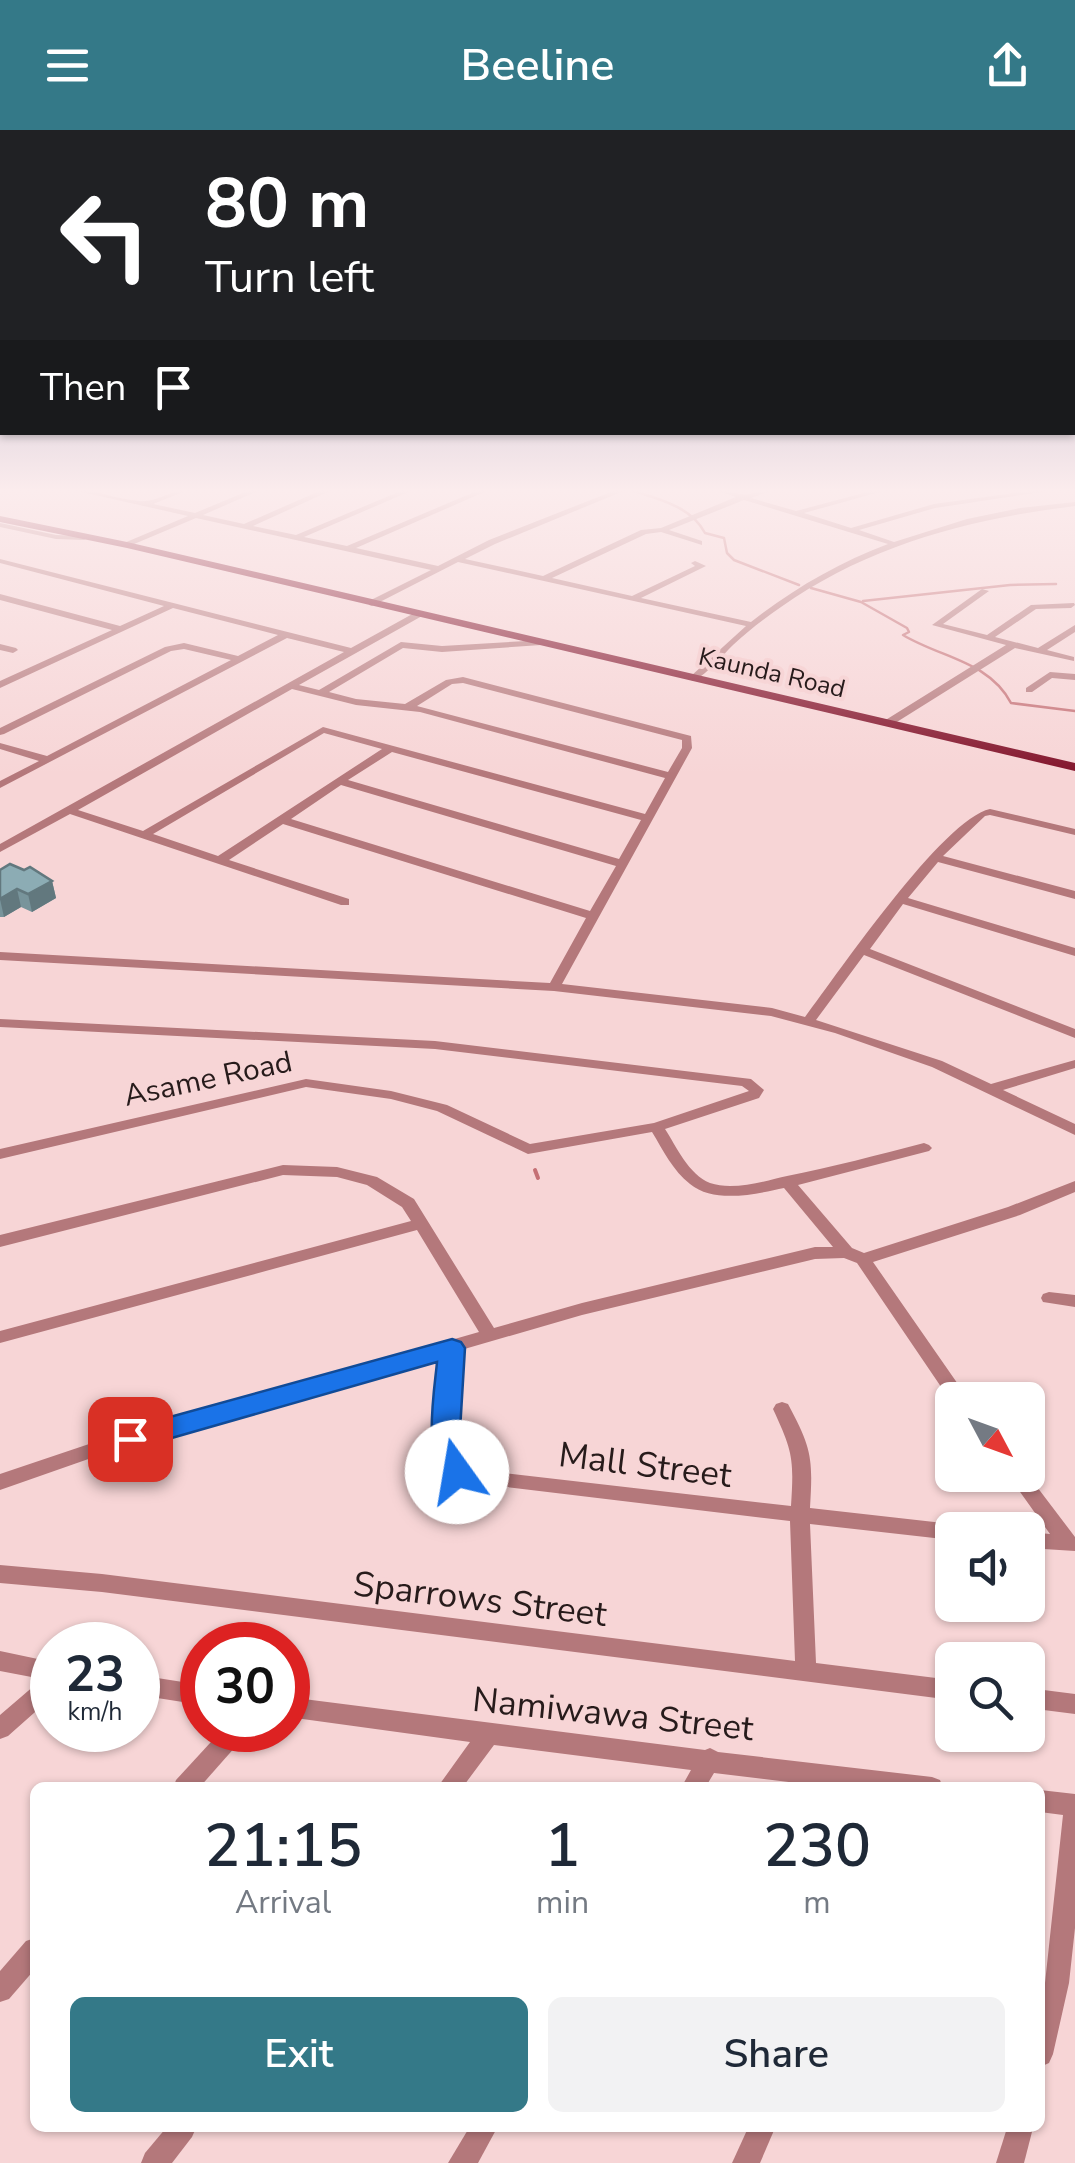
<!DOCTYPE html>
<style>
:root{--surface:#fff;--page:#f2f2f3;--text:#1f2937;--muted:#747a83;--accent:#347988}
body{margin:0;font-family:"Nunito Sans",sans-serif;background:var(--page);color:var(--text);height:100vh;display:flex;flex-direction:column;font-size:38px;white-space:nowrap}
*{box-sizing:border-box;margin:0}
p{font-size:32px;color:var(--muted)}
.icon{flex:none;width:55px;height:55px;fill:none;stroke:currentColor;stroke-width:2;stroke-linecap:round;stroke-linejoin:round}
.map{position:relative;flex:1;overflow:hidden}
.details{position:absolute;left:30px;top:1652px;width:1015px;height:350px;display:flex;flex-direction:column;background:var(--surface);border-radius:15px;box-shadow:0 2px 8px #0004}
.details>*{flex:none}
.guide{position:absolute;left:0px;top:0px;width:1075px;height:305px;box-shadow:0 2px 8px #0004;background:#202124;color:#fff;overflow:hidden}
.needle{width:65px;rotate:131deg}
.controls{position:absolute;left:935px;top:1252px;display:grid;gap:20px}
.controls a{display:grid;place-items:center;width:110px;height:110px;border-radius:15px;background:var(--surface);box-shadow:0 2px 8px #0004;font-size:50px}
.speed{position:absolute;left:30px;top:1492px;display:flex;gap:20px;font-size:50px;font-weight:700;text-align:center}
.speed>*{display:grid;place-content:center;width:130px;height:130px;border-radius:50%;background:var(--surface);box-shadow:0 2px 8px #0004;line-height:1}
.speed small{font-size:25px;font-weight:400}
.speed .limit{border:15px solid #d22;background:#fff;color:#111}
.pin{position:absolute;display:grid;place-items:center;width:85px;height:85px;color:#fff;margin:-42px;border-radius:20px;box-shadow:0 5px 15px #0006}
.me{position:absolute;width:110px;margin:-55px;rotate:347deg;stroke-linejoin:round;filter:drop-shadow(0 0 8px #0008)}
.turn{display:flex;align-items:center;gap:35px;height:210px;padding:0 40px;font-size:45px}
.turn .icon{width:130px;height:130px;stroke-width:2.5}
.turn b{display:block;font-size:70px;line-height:85px}
.then{display:flex;align-items:center;height:95px;padding:0 40px;background:#0003;gap:20px;font-size:38px}
.eta{display:flex;justify-content:space-evenly;align-items:center;height:170px;text-align:center}
.eta b{font-size:60px;font-weight:600;line-height:70px}
.button{display:flex;gap:20px;margin-top:auto;padding:20px 40px}
.button a{flex:1;height:115px;border-radius:15px;background:var(--accent);color:#fff;font-size:40px;font-weight:600;line-height:115px;text-align:center}
.button a+a{background:var(--page);color:var(--text)}
header{display:flex;justify-content:space-between;align-items:center;height:130px;padding:0 40px;background:var(--accent);color:#fff;font-size:45px;font-weight:600}
.map>svg:first-child{display:block}
</style>
<header><svg class="icon" aria-label="menu" viewBox="0 0 24 24"><path d="M4 6h16M4 12h16M4 18h16"/></svg>Beeline<svg class="icon" aria-label="share" viewBox="0 0 24 24"><path d="M12 15V3M7 8l5-5 5 5M5 13v7h14v-7"/></svg></header>
<div class="map">
<svg width="1075" height="2033" viewBox="0 0 1075 2033">
<rect width="100%" height="100%" fill="#f7d5d6"/>
<g fill="none" stroke-linecap="round" stroke-linejoin="round">
<g stroke="#c57075" stroke-width="2.5">
<path d="M631,360C658,369 691,376 705,403L724,408L727,423L734,430L799,455"/>
<path d="M811,458L861,472L907,498L909,502L903,505C941,528 989,531 1011,573L1075,581"/>
<polyline points="863,471 1010,455 1056,454"/>
</g>
<polyline stroke="#c57075" stroke-width="4" points="535,1040 538,1048"/>
<g fill="#b4787b" fill-rule="evenodd">
<path d="M73,360C96,360 117,369 139,371C155,373 171,360 188,360L153,374L195,383L250,360H260L203,385L244,394L322,360H332L253,396L296,405L403,360H413L304,407L347,416L479,360H489L356,418L438,436L489,410L616,360H626L495,414L465,429L543,446L641,400L661,398L736,367L715,360C725,360 731,363 740,364C750,366 762,360 773,360L751,368L796,381L875,360H887L804,383L851,398L934,374L1036,360H1055L935,378L859,400L894,412L967,389L1020,378L1075,372V376C969,389 869,415 781,477C764,489 748,501 733,515C721,527 709,542 694,551L691,550V546L746,496L458,432L372,476L369,475V471L431,440L196,388L127,417L123,415L124,413L188,386ZM744,370L888,414C838,433 793,459 751,492L641,468L706,436L695,431L691,433L695,436L632,466L552,448L646,404L661,402L702,415V411L669,400Z"/>
<polygon points="0,393 56,405 84,406 88,408 84,410 56,409 0,397"/>
<path d="M0,429L351,518L416,482H422V486L299,555L319,560L401,512L442,516L544,510L546,512L541,515L442,522L403,518L329,562L356,569L405,574L446,550L463,547L691,606L692,618L562,854L772,878L805,887C839,842 943,689 990,679L1075,699V705L990,685L985,686L943,726L1075,761V769L938,732L908,768L1075,818V826L903,774L870,819L1075,899V908L864,825L816,890L942,931L991,954L1075,930V938L1003,960L1075,994V1005L932,937L835,903L771,886L554,861L0,830V822L550,853L586,788L283,694L229,730L349,769V775H341L70,684L0,722V714L344,522L287,508L0,658V651L39,631L0,619V613L47,626L231,530L184,519L171,521L4,604L0,605V598L165,517L184,513L238,526L278,505L173,478L0,558V551L112,500L0,470V464L120,496L164,476L0,433ZM463,553L682,610V618L668,642L417,576L452,554ZM292,559L356,575L420,582L665,648L645,684L323,597L143,701L78,680ZM324,603L382,619L218,726L153,704ZM392,622L641,690L619,729L348,650ZM341,655L616,736L590,781L291,689Z"/>
<polygon points="982,459 989,461 943,494 987,505 1031,475 1074,473 1075,475 1071,478 1036,479 995,507 1038,518 1075,495 1075,502 1047,520 1074,527 1074,531 1015,518 892,595 884,595 884,591 1006,515 932,495"/>
<polygon points="0,514 16,518 18,520 13,523 0,520"/>
<polygon points="1050,542 1075,544 1075,550 1052,548 1032,562 1026,562 1026,558"/>
<path d="M0,889L435,911L751,949L764,960L759,968L665,999C676,1016 689,1045 710,1053C733,1061 765,1051 787,1046C832,1037 878,1025 924,1013L929,1015L932,1018L929,1021L798,1055L852,1118L864,1123L1008,1077L1075,1051V1062L1020,1085L873,1132L969,1270H952V1273L857,1133L844,1128L815,1129L582,1185L461,1220C458,1252 443,1316 469,1339L791,1376C794,1329 793,1322 773,1279L776,1274L782,1272L788,1274C812,1319 813,1328 810,1378L952,1394L959,1396L961,1400H952V1410L810,1394L816,1533L952,1550V1570L102,1462L0,1453V1435L102,1444L795,1531L790,1391L457,1351C423,1321 438,1266 443,1226L97,1326L0,1360V1344L95,1312L479,1202L417,1100L0,1213V1201L411,1091L402,1077L367,1055L337,1047L283,1045L0,1117V1105L283,1035L337,1037L377,1047L414,1069L494,1198L582,1173L815,1117H833L784,1058C756,1064 714,1074 690,1054C673,1041 663,1020 652,1002L528,1024L437,981L391,969L306,957L0,1029V1019L306,949L391,961L447,975L530,1014L654,993L749,961L742,956L435,919L0,897Z"/>
<polygon points="1049,1162 1075,1165 1075,1177 1043,1172 1041,1168 1043,1164"/>
<polygon points="1008,1345 1028,1345 1075,1407 1075,1421 1028,1418 1028,1402 1050,1404"/>
<polygon points="0,1521 52,1532 52,1567 8,1606 0,1609 0,1585 42,1549 0,1541"/>
<polygon points="138,1545 202,1555 202,1575 138,1565"/>
<polygon points="1028,1558 1075,1564 1075,1584 1028,1578"/>
<polygon points="288,1567 705,1620 710,1618 718,1622 932,1647 940,1650 943,1658 838,1658 714,1643 705,1658 681,1658 691,1640 494,1615 462,1658 437,1658 470,1612 288,1587"/>
<polygon points="222,1600 247,1600 244,1607 199,1658 173,1658 176,1650"/>
<polygon points="1040,1660 1075,1664 1075,1798 1069,1853 1053,1924 1049,1933 1040,1937 1040,1872 1045,1853 1063,1685 1040,1682"/>
<polygon points="35,1808 35,1839 9,1869 0,1872 0,1841 26,1811"/>
<polygon points="166,1998 196,1998 192,2007 172,2033 141,2033 145,2023"/>
<polygon points="469,1998 497,1998 478,2033 448,2033"/>
<polygon points="748,1998 775,1998 760,2033 732,2033"/>
<polygon points="1007,1998 1033,1998 1024,2033 996,2033"/>
</g>
<polygon fill="#82142b" fill-rule="evenodd" points="0,386 127,412 1075,633 1075,641 127,418 0,392"/>
</g>
<polygon fill="#78949b" points="0,740 52,751 56,768 32,782 21,777 4,787 0,787"/>
<g fill="#62787e">
<polygon points="52,751 56,768 32,782 28,764"/>
<polygon points="17,759 21,777 4,787 0,769"/>
</g>
<polygon fill="#8cacb4" stroke="#62787e" stroke-width="2.5" points="10,734 24,740 30,737 52,751 28,764 17,759 0,769 0,740"/>
<linearGradient id="sky" x2="0" y2="1"><stop stop-color="#9a99ba"/><stop offset="0.56" stop-color="#fbeced"/><stop offset="1" stop-color="#fbeced" stop-opacity="0"/></linearGradient>
<rect width="1075" height="644" fill="url(#sky)"/>
<path fill="#1a73e8" stroke="#114b97" stroke-width="2.5" d="M452,1209L461,1212L465,1218L459,1317L471,1342L467,1350C415,1368 435,1258 437,1232L130,1320L120,1317L116,1309L120,1301L130,1298Z"/>
<g text-anchor="middle" dominant-baseline="central" stroke-width="8" stroke-linejoin="round" paint-order="stroke">
<g font-size="25" fill="#271b1b" stroke="#f7d5d6">
<text transform="translate(772 543) rotate(13)">Kaunda Road</text>
</g>
<g font-size="30" fill="#271b1b" stroke="#f7d5d6">
<text transform="translate(208 949) rotate(-12)">Asame Road</text>
</g>
<g font-size="35" fill="#271b1b" stroke="#f7d5d6">
<text transform="translate(645 1335) rotate(7)">Mall Street</text>
<text transform="translate(480 1469) rotate(7)">Sparrows Street</text>
<text transform="translate(613 1584) rotate(6)">Namiwawa Street</text>
</g>
</g>
</svg>
<div class="controls">
<a><svg class="needle" viewBox="-14 -14 28 28"><path d="M0-13l5 13h-10z" fill="#e53935"/><path d="M0 13l5-13h-10z" fill="#747a83"/></svg></a>
<a><svg class="icon" aria-label="sound" viewBox="0 0 24 24"><path d="M4 9h4l5-4v14l-5-4H4zM17 9q2 3 0 6"/></svg></a>
<a><svg class="icon" aria-label="search" viewBox="0 0 24 24"><circle cx="10" cy="10" r="6"/><path d="M15 15l6 6"/></svg></a>
</div>
<div class="speed"><div>23<small>km/h</small></div><div class="limit">30</div></div>
<div class="pin" style="left:130px;top:1309px;background:#d93025"><svg class="icon" aria-label="arrive" viewBox="0 0 24 24"><path d="M6 21V4h12l-3 4 3 4H6"/></svg></div>
<svg class="me" style="left:457px;top:1342px" viewBox="-20 -20 40 40"><circle r="19" fill="#fff"/><path d="M0-13L10 11 0 6-10 11z" fill="#1a73e8"/></svg>
<div class="guide">
<div class="turn"><svg class="icon" aria-label="left" viewBox="0 0 24 24"><path d="M17 20v-9H6M10 6l-5 5 5 5"/></svg><div><b>80 m</b>Turn left</div></div>
<div class="then">Then<svg class="icon" aria-label="arrive" viewBox="0 0 24 24"><path d="M6 21V4h12l-3 4 3 4H6"/></svg></div>
</div>
<section class="details">
<div class="eta">
<div><b>21:15</b><p>Arrival</p></div>
<div><b>1</b><p>min</p></div>
<div><b>230</b><p>m</p></div>
</div>
<div class="button"><a>Exit</a><a>Share</a></div>
</section>
</div>
